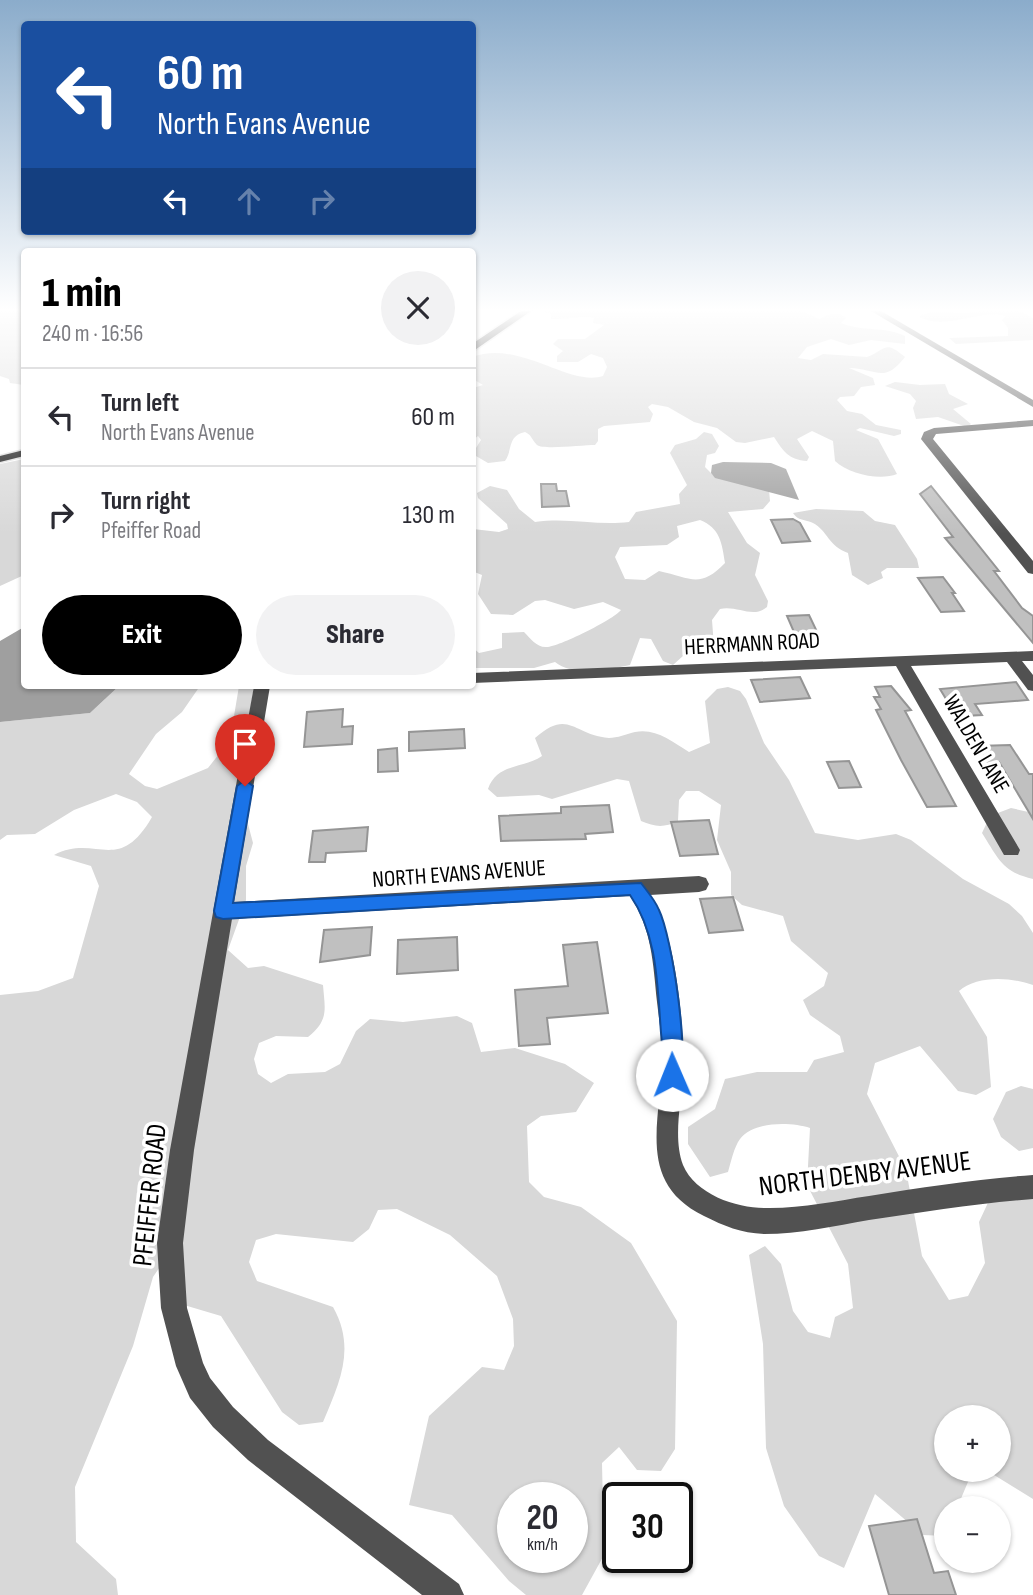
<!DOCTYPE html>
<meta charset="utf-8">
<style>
:root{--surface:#fff;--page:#f2f2f3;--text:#2b2b33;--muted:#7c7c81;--line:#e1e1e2;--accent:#000}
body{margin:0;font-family:"Sofia Sans Condensed",sans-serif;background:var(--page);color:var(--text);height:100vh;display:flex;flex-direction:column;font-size:26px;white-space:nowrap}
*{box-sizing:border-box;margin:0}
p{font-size:23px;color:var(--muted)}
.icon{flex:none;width:38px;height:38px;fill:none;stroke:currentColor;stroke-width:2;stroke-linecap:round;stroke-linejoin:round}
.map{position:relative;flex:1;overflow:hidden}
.details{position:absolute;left:21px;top:248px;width:455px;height:441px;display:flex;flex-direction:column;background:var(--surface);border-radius:7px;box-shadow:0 2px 5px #0004}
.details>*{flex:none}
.banner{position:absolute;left:21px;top:21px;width:455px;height:214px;border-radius:7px;box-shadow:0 2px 5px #0004;background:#1a4fa0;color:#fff;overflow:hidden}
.controls{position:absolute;left:934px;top:1405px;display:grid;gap:14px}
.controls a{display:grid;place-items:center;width:77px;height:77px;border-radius:50%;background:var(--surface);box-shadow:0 2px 5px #0004;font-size:35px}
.speed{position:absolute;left:497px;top:1482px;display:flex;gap:14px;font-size:35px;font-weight:700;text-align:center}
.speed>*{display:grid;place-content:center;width:91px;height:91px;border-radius:50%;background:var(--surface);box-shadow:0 2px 5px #0004;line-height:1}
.speed small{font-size:18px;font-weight:400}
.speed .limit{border:4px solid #111;border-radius:10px;background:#fff;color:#111}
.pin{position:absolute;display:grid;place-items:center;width:60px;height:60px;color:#fff;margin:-72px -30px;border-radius:50% 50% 50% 0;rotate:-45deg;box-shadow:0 0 7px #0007}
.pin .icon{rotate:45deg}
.me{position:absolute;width:77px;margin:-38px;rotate:359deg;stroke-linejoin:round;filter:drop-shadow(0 0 5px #0008)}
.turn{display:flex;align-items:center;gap:24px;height:147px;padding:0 21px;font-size:32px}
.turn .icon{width:91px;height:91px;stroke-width:2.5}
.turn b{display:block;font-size:49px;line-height:60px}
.lanes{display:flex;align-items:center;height:66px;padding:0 21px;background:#0003;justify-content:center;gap:35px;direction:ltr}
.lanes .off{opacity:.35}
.round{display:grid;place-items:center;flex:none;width:74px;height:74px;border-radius:37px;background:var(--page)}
.summary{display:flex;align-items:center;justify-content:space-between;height:119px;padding:0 21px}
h1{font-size:42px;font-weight:800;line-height:52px;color:var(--accent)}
.cta{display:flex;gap:14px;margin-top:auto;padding:14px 21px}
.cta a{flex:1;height:80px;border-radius:42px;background:var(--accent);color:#fff;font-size:28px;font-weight:800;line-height:80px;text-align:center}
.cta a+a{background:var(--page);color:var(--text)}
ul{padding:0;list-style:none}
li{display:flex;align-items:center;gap:21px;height:98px;padding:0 21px;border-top:2px solid var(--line)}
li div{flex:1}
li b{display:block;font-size:26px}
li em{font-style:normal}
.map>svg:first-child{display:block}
</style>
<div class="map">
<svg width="1033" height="1595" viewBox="0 0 1033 1595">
<rect width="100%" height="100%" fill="#fff"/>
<g fill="#d8d8d8" fill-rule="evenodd">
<polygon points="0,311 24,311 24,385 10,383 9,379 0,376"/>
<path d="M541,311H802L819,319C828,314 837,310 846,318L841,323C863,332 884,326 905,336V344L871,340L849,345L831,339L807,347L798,358L811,360L823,354L867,357C886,350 884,339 905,357C884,384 878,369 849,368L873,378L875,385L861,387L854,396L840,397L837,400L847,411L862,414L876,425L901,430V434L894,436L860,428L856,430L878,439L897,474C880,481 849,474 835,461L833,441L812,431L797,439L809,457L807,461C789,460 783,451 774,437L745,443L736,442L717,428L694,422L668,407L652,404L648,407L653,414L650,422L604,426L598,429V441L595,445C583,445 543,450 537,445C531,439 532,435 525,432C507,436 513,450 505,461L488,463L476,456V448L481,440L478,436L473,440V388L483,385L473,379L475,356C521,341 570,387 603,376L607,367L603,358L591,354L578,362H557V356L563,351L553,344L558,339H585L604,325L593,323L594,318C584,315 564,320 551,319V314Z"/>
<path d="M977,311H1020L1033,318V340L956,344L949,338L1008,336V328L1002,320L1006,316C982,308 948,331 919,317C936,306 958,318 977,311Z"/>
<polygon points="895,382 920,385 945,384 949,394 968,404 953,409 971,424 967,427 938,417 916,419 913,408 916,401 910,394 885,386"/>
<path d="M704,432L712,434L719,446L715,453L707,455L705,467L715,477L769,490L770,501L763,509L728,512L747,543L760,553L755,575L768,601L767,607C753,619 737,605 720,609L712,620L714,647L684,655L673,665L663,661L651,639L640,638L630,665C608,670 573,677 555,662L534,668H473L472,647L479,653L502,648V633L524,632C530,638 537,648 547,647C558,647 613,620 621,610L603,602L574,609L545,600L535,601L513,615L491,614L478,594L482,575L472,571L473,529L499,532L508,529L507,524L478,498L477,493L490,486L507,490L519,509L535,522C569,517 596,526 629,522L636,512L680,504L679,494L687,485L670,453L675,445L696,439ZM700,520C720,528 722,543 725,563C700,589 691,578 659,571L645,580L625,579L615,557L620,547L667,545L679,537L677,526Z"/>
<polygon points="24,459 24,575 0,586 0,464"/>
<path d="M816,509L863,511L875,521L895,525L917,559L919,568H887L881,572L883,578L868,585L852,575L848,553C828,546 828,531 813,523C805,519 798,521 793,513Z"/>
<path d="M119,686H200L182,712L156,734L129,774L145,786L157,789L208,768L230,740L239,686H254L238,786L253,843L246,866V900L228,950L248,968L264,966L323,985C325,1010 329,1020 308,1037L276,1036L259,1043L254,1059L258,1074L271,1083L288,1074L325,1072L340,1064L356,1031L370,1019L403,1022L457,1016L472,1023L481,1052L515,1048L565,1064L594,1083L576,1112L541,1116L527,1126L529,1182L544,1197L581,1207L631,1243L677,1321L675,1449L661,1471L637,1470L619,1447L602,1463L604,1555L582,1595H526L509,1581L452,1515L409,1505L429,1416L482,1367L504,1370L514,1346L513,1319L497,1276L450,1235L397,1209L378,1210L369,1229L353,1242L276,1234L256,1240L249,1262L257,1281L333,1307C356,1348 340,1382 323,1422L299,1425L282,1412L221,1316L184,1305L166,1258L153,1277L133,1346L75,1487L76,1542L116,1579L118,1595H0V995L38,991L73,978L99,886L91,866L54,855C96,833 118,876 152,817L137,802L116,794L74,810L35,834L7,835L0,840V722L90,713ZM513,1498H572V1558H513Z"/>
<path d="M728,687L740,691L746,699L764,743L789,780L815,833L858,840L896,834L911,840L963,879L1009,904L1022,916L1033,933V985C1011,977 977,975 959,991L987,1037L991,1087L976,1095L958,1091L920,1046L875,1063L867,1094L906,1170L922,1256L949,1300L968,1296L985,1263L979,1222L993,1192L1033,1183V1499L986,1470H999V1418H947V1470H973L957,1508H947L946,1536L923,1535L875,1494L844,1568L819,1556L784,1506L766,1448L763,1344L749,1255L765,1246L781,1264L793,1311L808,1332L830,1338L835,1317L853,1308L848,1264L807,1185L810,1128C791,1122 754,1121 740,1139C734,1147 731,1162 728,1172L710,1177L688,1144V1127L715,1109L725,1079L757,1072H807L814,1060L844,1052L840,1036L810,1015L803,1000L824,986L828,973L791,941L783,916L742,905L731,895V872L717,840L721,805L699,791H686L679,800L678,821C664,828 655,827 641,821L629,781L617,779L552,799L539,795L497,797L488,789C497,763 523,769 542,756L535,738C569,708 573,735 609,738C617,738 627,734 635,732C656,728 671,741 689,752L710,743L705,701L717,689Z"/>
<path d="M1011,808L1033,813V879C1002,872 998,858 982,833L990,816Z"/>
<polygon points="1021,1086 1033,1089 1033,1148 1019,1151 1001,1137 993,1119 1006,1092"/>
</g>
<g fill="#9f9f9f">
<polygon points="723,462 771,463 786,469 799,500 715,478 711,473 712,465"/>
<polygon points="24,627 24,686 119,686 90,713 0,722 0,641"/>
</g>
<g fill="#c0c0c0" stroke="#959595" stroke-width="2">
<polygon points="541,484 556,484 557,491 566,491 569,506 542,507"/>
<polygon points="931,486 999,571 994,571 1022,608 1033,616 1033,643 945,538 953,537 920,494"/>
<polygon points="793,519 800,523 810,541 782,543 771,520"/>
<polygon points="943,577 955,593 952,593 964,611 941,612 918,578"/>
<polygon points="809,615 820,638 797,639 787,616"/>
<polygon points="800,677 810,698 760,702 751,680"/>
<polygon points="1016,682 1028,700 975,704 982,715 963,716 955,703 949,704 940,689"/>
<polygon points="891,686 911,710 905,711 956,806 927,807 901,760 876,710 881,709 874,697 880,697 875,687"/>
<polygon points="343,709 342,727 353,726 352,744 304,747 307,712"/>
<polygon points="464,729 465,748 409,751 409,732"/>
<polygon points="1010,745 1029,774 1033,774 1033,819 999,762 988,763 978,746"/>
<polygon points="397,748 398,771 378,772 378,750"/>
<polygon points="849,761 861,787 839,788 827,762"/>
<polygon points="609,805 613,832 585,834 586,839 501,841 499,816 561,813 561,807"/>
<polygon points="709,820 718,854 680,856 671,822"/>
<polygon points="368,827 366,851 326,853 325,862 309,862 313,831"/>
<polygon points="733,897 743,930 709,933 700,899"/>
<polygon points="372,927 370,955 320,962 324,930"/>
<polygon points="457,937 458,970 397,974 398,940"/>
<polygon points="597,942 608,1013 547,1018 550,1044 519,1046 515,990 568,986 563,945"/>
<polygon points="917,1519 934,1573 948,1571 956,1595 889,1595 869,1526"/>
</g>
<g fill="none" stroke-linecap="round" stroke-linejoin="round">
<g stroke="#dbdbdb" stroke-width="3">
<g id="major">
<polygon points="521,311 531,311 472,352 472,344"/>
<polygon points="24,450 24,456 0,462 0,456"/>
</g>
</g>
<g fill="#515151" fill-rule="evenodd">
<polygon points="871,311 881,311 1033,400 1033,407"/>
<polygon points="1033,420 1033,426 936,434 933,439 1033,561 1033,574 1028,573 921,439 924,432 934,428"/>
<polygon points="1033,651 1033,661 1022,661 1033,675 1033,691 1028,690 1007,662 911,666 1020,850 1018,855 1004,855 896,666 472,683 472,673"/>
<path d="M254,686H270L234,902L699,876L706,878L709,884L706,890L699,892L650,895C676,931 685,1030 683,1075C681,1103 673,1139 683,1165C695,1194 736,1208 764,1208C799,1209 835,1201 869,1196C924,1187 978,1179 1033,1175V1199C978,1203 924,1212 869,1220C835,1226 799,1234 764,1234C741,1233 724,1226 704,1216C633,1181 663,1116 662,1055C662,1038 659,1019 657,1002C653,963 652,929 630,896L232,919L194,1150L183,1243L187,1308L203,1363L210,1378L233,1407L268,1440L459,1584L464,1595H422L248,1460L213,1427L190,1398L176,1366L161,1308L157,1243L170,1150Z"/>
</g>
<use href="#major" fill="#000" fill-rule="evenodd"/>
</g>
<linearGradient id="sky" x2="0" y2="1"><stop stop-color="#8baccb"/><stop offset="0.58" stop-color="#fff"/><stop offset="1" stop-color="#fff" stop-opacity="0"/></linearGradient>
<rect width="1033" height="534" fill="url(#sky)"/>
<path fill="#1a73e8" stroke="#114b97" stroke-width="2" d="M245,780L253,786L233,903L641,883C647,891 655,900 659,910C672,937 690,1056 679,1082L672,1085L665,1082C660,1071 663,1057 662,1044C657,994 660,938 630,895L223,919L216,917L214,911L237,786Z"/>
<g text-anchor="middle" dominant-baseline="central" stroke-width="7" stroke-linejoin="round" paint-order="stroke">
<g font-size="23" fill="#000" stroke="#fff">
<text transform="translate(752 644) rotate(-3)">HERRMANN ROAD</text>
<text transform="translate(976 744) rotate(60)">WALDEN LANE</text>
<text transform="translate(459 874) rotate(-4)">NORTH EVANS AVENUE</text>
</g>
<g font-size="28" fill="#000" stroke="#fff">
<text transform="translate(865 1174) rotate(-7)">NORTH DENBY AVENUE</text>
<text transform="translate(150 1195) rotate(-84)">PFEIFFER ROAD</text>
</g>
</g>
</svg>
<div class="controls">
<a>+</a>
<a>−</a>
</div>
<div class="speed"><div>20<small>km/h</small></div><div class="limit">30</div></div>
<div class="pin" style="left:245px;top:786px;background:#d93025"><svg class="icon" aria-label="arrive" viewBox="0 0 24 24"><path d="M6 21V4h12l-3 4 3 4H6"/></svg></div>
<svg class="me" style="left:672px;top:1075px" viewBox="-20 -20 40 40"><circle r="19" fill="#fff"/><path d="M0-13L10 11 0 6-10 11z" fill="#1a73e8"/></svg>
<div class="banner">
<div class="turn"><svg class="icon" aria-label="left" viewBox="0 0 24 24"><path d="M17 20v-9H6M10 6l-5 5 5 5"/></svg><div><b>60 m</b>North Evans Avenue</div></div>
<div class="lanes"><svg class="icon" aria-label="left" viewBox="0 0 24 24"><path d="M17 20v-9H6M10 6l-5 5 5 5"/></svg><svg class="icon off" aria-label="ahead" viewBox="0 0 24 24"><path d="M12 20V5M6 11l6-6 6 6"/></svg><svg class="icon off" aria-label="right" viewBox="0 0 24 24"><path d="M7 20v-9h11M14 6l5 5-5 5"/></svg></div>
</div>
<section class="details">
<div class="summary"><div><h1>1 min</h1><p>240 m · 16:56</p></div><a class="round"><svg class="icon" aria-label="close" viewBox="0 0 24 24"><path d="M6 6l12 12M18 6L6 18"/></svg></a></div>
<ul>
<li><svg class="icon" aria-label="left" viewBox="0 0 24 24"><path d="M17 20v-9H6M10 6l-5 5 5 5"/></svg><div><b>Turn left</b><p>North Evans Avenue</p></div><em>60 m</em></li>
<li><svg class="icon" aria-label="right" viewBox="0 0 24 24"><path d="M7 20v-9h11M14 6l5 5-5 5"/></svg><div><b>Turn right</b><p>Pfeiffer Road</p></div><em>130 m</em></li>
</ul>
<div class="cta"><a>Exit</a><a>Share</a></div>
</section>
</div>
